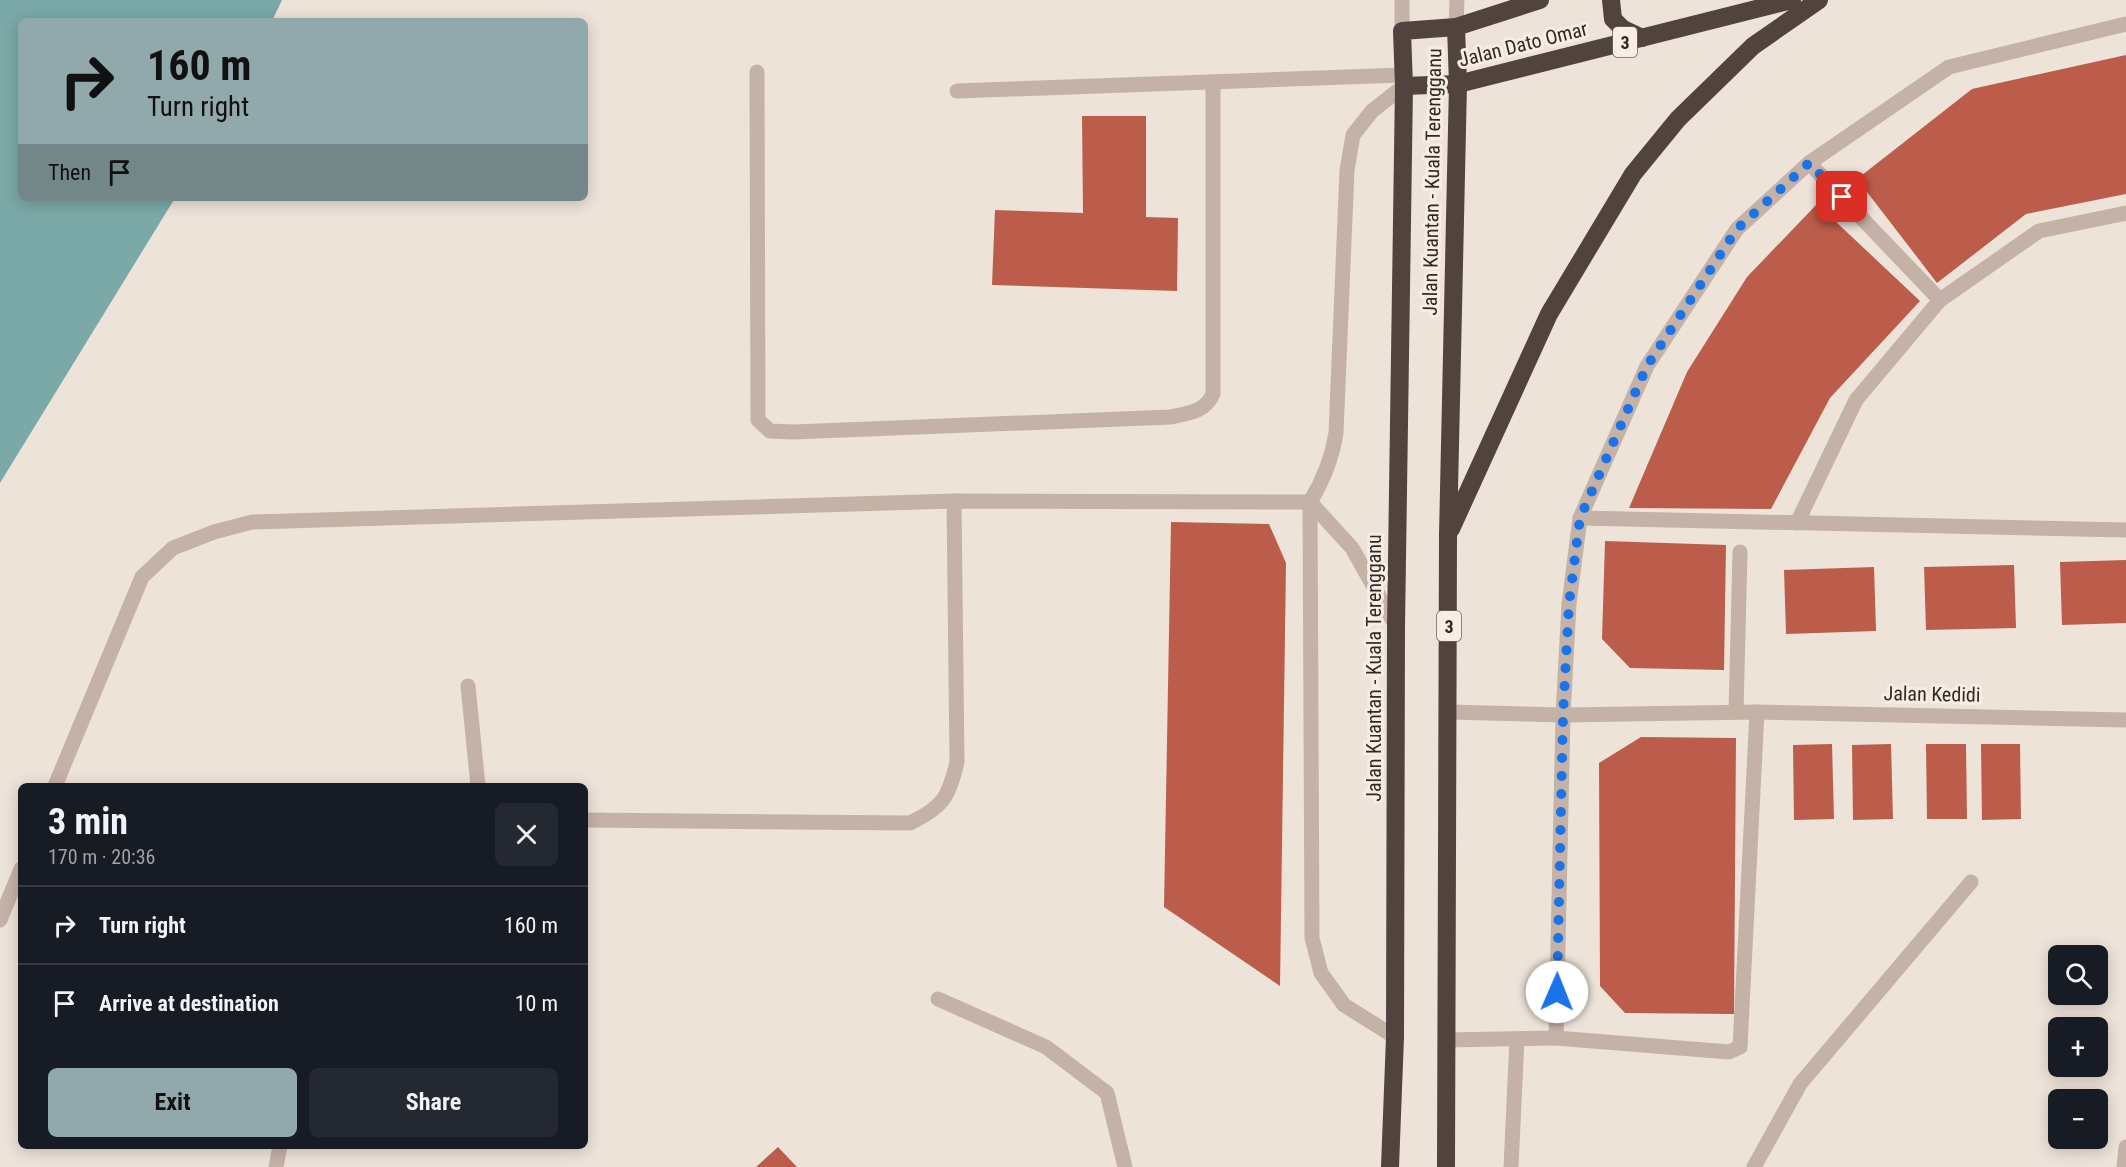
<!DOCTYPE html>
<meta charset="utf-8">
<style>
:root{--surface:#171b24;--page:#242831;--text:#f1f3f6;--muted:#9ea1a6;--line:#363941;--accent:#92a9ab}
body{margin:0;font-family:"Roboto Condensed",sans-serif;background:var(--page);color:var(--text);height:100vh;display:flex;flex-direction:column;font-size:22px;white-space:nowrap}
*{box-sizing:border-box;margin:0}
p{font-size:20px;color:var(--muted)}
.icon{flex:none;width:33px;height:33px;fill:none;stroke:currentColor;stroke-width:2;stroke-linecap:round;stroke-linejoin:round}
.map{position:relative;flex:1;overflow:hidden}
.panel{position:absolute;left:18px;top:783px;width:570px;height:366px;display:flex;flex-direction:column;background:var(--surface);border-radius:9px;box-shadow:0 3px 15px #0003}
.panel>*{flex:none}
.guide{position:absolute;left:18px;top:18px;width:570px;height:183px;border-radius:9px;box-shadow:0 3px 15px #0003;background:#92a9ab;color:#111;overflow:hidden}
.buttons{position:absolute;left:2048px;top:945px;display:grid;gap:12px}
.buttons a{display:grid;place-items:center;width:60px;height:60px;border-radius:9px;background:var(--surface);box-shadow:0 3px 15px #0003;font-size:30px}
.pin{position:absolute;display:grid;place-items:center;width:51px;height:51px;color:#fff;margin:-26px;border-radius:12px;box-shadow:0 3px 9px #0006}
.me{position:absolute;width:66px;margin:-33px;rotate:1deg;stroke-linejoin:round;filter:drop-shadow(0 0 4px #0008)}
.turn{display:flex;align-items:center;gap:21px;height:126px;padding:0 30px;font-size:27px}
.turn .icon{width:78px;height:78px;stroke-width:2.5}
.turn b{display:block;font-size:42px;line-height:51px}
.then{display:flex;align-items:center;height:57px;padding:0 30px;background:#0003;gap:12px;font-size:22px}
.round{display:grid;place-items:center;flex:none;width:63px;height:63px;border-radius:9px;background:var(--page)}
.head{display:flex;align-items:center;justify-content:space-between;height:102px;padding:0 30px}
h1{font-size:36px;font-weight:700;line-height:45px}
.cta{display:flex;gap:12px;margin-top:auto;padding:12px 30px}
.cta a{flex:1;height:69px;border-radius:9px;background:var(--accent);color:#111;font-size:24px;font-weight:700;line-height:69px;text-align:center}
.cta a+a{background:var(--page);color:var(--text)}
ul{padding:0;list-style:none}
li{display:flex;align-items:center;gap:18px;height:78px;padding:0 30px;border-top:2px solid var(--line)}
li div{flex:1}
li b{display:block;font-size:22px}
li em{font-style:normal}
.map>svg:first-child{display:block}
</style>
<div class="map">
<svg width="2126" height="1167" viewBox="0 0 2126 1167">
<rect width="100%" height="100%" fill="#eee3d9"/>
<polygon fill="#7aa9a7" points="0,0 282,0 272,21 21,21 21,198 175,198 0,483"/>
<g fill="#bb5d4a">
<polygon points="2126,55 2126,194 2026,214 1937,283 1857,179 1972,89"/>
<polygon points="1082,116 1146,116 1146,217 1178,218 1177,291 992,285 995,210 1083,213"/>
<polygon points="1817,204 1920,301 1830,398 1771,509 1629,508 1687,372 1747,277"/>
<polygon points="1171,522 1269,524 1286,563 1280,986 1164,907"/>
<polygon points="1605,541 1726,545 1724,670 1630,668 1602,639"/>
<polygon points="2126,560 2126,623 2062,625 2060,562"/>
<polygon points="2014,565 2016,628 1926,630 1924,567"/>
<polygon points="1874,567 1876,631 1786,634 1784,570"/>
<polygon points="1641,737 1736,738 1734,1014 1625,1013 1600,986 1599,763"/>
<polygon points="1832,744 1834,819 1794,820 1793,745"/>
<polygon points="1891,744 1893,819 1853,820 1852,745"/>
<polygon points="1926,744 1966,744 1967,819 1927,819"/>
<polygon points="1981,744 2020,744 2021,819 1982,820"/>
<polygon points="778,1147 797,1167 756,1167"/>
</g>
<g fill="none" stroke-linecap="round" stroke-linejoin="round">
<g stroke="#c5b2a6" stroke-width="15">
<polyline points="1456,27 1457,0"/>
<polyline points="1402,31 1402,0"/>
<path d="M757,72L758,420L770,431L794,432L1171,417C1189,413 1205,412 1213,394V82"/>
<polyline points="957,91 1401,75"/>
<polyline points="1809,163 1940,300"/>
<polyline points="1580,518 2126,530"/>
<polyline points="1797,523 1856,400 1940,300 2039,231 2126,213"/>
<polyline points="468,686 478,786"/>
<polyline points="1449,712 1563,715 1757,712 2126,720"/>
<polyline points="1736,712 1740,552"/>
<polyline points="55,786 142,577 173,548 214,532 252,522 954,501 1310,502 1352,548 1396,626"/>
<path d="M585,820L910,823C943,807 949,797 957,762L954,501"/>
<polyline points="0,920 21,869"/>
<polyline points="938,999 1046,1047 1107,1093 1125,1167"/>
<path d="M1395,1037L1344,1005L1321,973L1312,938L1310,502C1324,479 1332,459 1336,433L1347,170L1353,135L1372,111L1404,86"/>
<polyline points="1556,1038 1729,1052 1740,1047 1757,712"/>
<polyline points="1446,1040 1556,1038 1563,715 1569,604 1580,518 1647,366 1737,229 1809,163 1949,67 2126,24"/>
<polyline points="276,1167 280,1146"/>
<polyline points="1511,1167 1517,1039"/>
<polyline points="1754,1167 1800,1084 1971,882"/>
<polyline points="2124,1167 2126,1147"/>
</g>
<g stroke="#52433e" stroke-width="18">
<polyline points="1611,0 1613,19 1623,29 1642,38"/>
<polyline points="1404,86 1458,84 1792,0"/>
<polyline points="1451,529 1549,314 1633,174 1678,119 1753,46 1819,0"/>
<polyline points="1390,1167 1395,1037 1396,626 1404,86 1402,31 1456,27 1540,0"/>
<polyline points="1446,1167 1448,535 1458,84 1456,27"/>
</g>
</g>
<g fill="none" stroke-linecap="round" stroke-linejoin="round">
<polyline stroke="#1a73e8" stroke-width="10" stroke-dasharray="0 18" points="1557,992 1563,715 1569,604 1580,518 1647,366 1737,229 1809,163 1842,197"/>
</g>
<g text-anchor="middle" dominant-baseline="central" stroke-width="6" stroke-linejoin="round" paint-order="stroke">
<g fill="#f7ede4" stroke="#6d645f" stroke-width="1.5">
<rect x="1613" y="27" width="24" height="30" rx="4.5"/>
<rect x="1437" y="611" width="24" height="30" rx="4.5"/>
</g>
<g font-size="18" font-weight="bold" fill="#322926">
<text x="1625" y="42">3</text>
<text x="1449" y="626">3</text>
</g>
<g font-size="20" fill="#322926" stroke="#f7ede4">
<text transform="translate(1523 44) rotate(-14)">Jalan Dato Omar</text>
<text transform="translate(1432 182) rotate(-89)">Jalan Kuantan - Kuala Terengganu</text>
<text transform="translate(1374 668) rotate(-90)">Jalan Kuantan - Kuala Terengganu</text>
<text transform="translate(1932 694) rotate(1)">Jalan Kedidi</text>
</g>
</g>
</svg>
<div class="buttons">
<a><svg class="icon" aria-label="search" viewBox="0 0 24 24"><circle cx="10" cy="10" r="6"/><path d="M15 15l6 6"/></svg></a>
<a>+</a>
<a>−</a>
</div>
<div class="pin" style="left:1842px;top:197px;background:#d93025"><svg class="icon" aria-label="arrive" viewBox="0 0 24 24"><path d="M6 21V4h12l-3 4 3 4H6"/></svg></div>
<svg class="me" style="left:1557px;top:992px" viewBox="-20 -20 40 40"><circle r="19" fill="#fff"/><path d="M0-13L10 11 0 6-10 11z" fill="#1a73e8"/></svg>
<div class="guide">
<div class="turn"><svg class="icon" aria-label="right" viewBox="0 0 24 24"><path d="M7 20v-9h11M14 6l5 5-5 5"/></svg><div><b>160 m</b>Turn right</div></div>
<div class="then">Then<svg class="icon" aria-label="arrive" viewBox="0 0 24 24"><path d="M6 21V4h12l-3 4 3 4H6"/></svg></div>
</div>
<section class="panel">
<div class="head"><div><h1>3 min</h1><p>170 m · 20:36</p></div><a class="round"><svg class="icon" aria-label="close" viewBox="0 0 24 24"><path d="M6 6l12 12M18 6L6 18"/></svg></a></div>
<ul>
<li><svg class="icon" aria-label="right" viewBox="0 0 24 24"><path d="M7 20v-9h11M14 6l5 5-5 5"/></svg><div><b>Turn right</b></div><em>160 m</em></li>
<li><svg class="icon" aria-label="arrive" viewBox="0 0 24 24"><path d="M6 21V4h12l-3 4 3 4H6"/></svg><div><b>Arrive at destination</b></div><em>10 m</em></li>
</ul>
<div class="cta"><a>Exit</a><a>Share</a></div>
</section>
</div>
